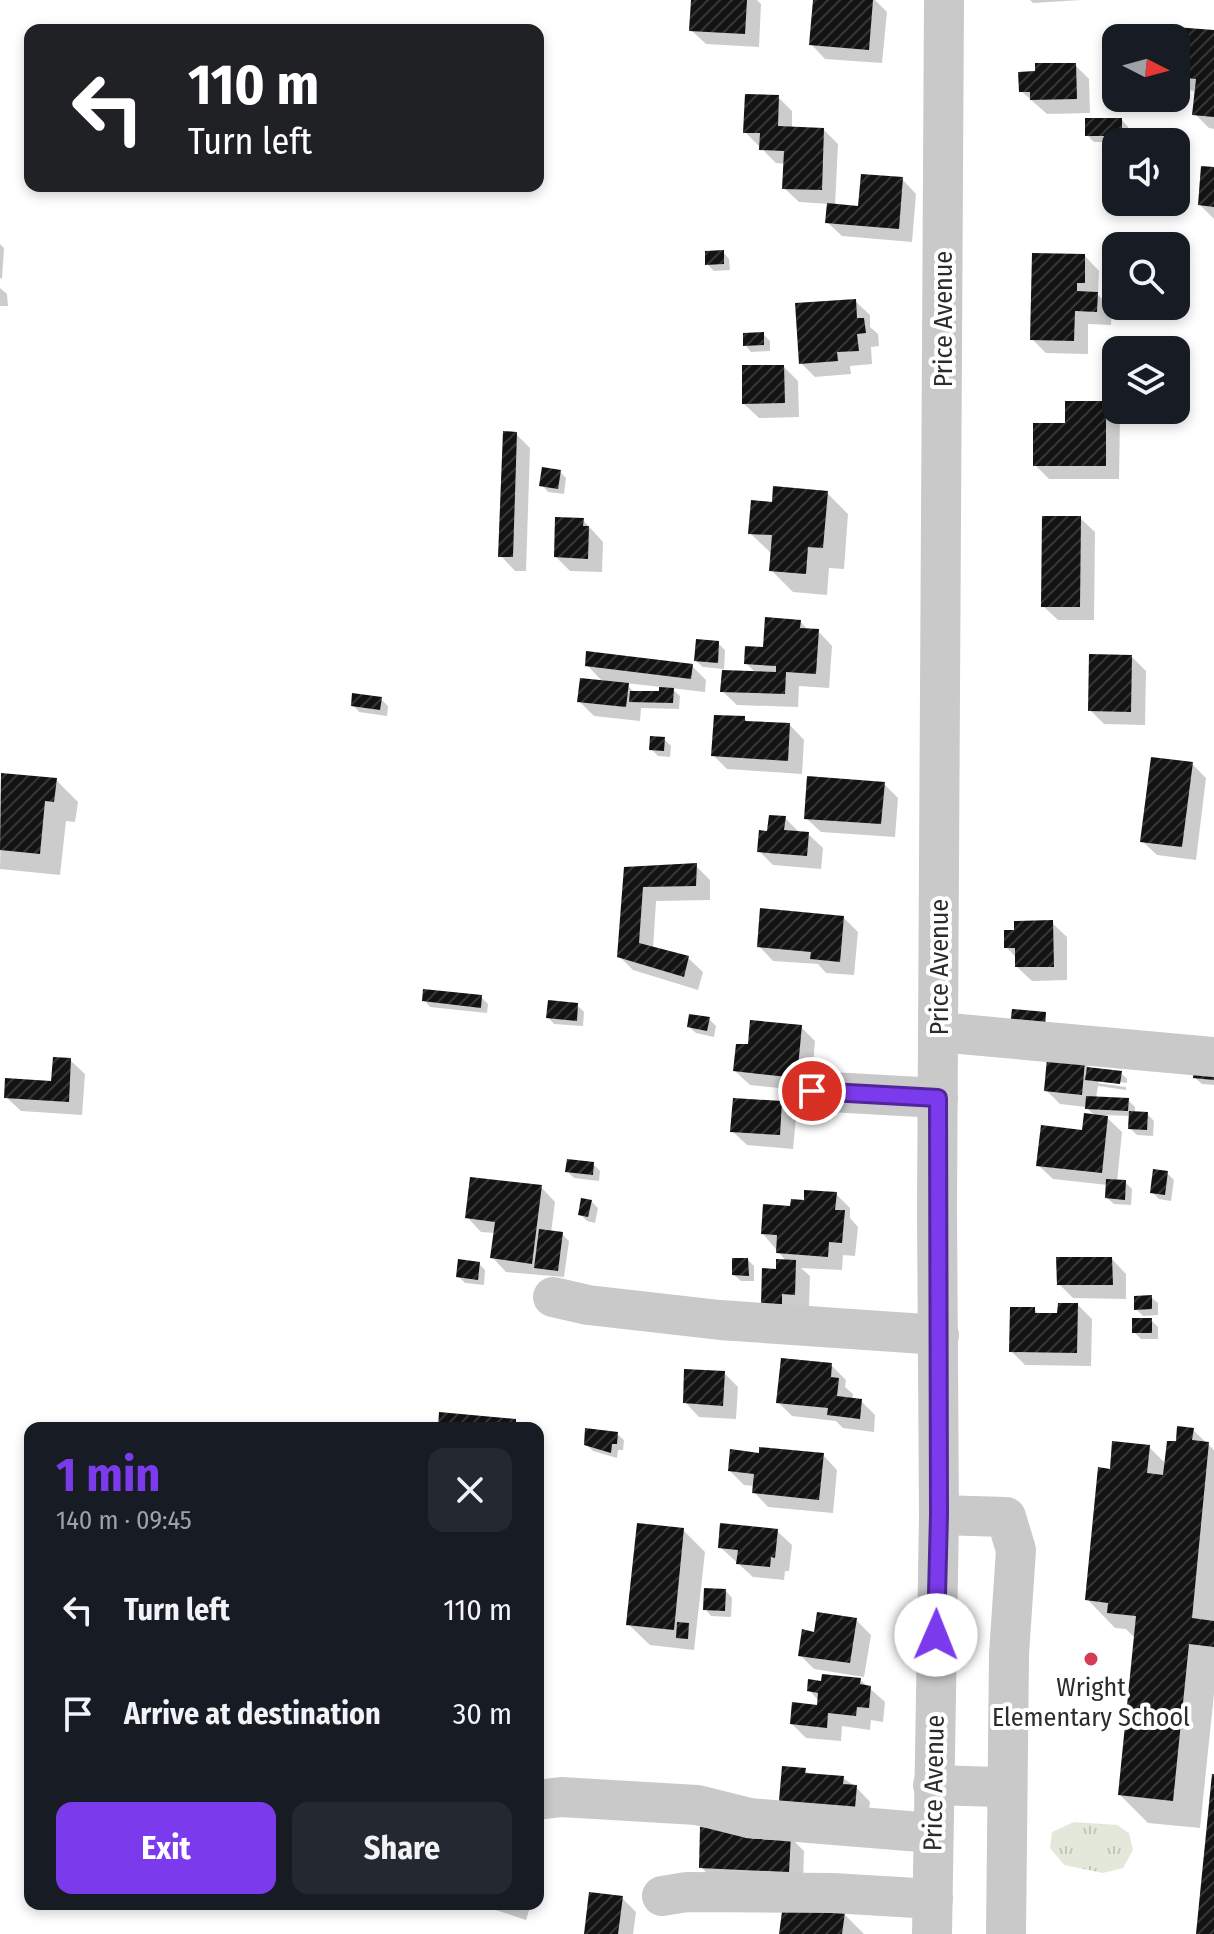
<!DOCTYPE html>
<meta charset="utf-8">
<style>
:root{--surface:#171b24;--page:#242831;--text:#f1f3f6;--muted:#9ea1a6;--accent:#7c3aed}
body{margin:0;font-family:"Fira Sans Condensed",sans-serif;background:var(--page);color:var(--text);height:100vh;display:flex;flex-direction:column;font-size:30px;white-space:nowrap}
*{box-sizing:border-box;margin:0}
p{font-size:26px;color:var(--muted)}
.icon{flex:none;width:44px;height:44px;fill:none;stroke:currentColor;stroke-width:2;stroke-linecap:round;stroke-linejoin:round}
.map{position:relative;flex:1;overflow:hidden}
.panel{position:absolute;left:24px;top:1422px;width:520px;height:488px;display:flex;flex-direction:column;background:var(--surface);border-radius:16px;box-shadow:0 4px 12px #0003}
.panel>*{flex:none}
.banner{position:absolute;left:24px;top:24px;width:520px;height:168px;border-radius:16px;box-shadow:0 4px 12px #0003;background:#202124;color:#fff;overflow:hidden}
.needle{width:52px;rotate:96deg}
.buttons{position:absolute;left:1102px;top:24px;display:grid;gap:16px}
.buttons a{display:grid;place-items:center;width:88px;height:88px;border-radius:16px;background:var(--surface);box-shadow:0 4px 12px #0003;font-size:40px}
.pin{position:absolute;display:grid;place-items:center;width:68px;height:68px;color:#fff;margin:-34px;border:4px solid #fff;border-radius:50%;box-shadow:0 2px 8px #0007}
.me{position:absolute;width:88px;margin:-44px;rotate:1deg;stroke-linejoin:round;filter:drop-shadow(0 0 6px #0008)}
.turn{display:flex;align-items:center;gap:28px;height:168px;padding:0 32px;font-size:36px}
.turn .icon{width:104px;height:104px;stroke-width:2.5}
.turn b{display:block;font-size:56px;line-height:68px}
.round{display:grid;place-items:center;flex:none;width:84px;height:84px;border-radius:16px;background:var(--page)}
.headline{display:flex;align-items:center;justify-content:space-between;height:136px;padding:0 32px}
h1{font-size:48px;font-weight:700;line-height:60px;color:var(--accent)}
.primary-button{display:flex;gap:16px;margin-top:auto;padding:16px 32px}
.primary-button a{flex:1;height:92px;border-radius:16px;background:var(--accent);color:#fff;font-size:32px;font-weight:700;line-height:92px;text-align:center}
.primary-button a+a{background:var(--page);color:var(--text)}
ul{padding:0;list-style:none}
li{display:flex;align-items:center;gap:24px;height:104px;padding:0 32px}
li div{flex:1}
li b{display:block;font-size:30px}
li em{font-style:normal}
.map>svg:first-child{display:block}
</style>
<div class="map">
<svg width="1214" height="1934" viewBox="0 0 1214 1934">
<defs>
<pattern id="grass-tufts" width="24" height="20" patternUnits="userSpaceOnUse" patternTransform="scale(2)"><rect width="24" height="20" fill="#e3e8da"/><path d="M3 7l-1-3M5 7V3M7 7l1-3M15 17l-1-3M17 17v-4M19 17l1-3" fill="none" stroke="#c3c7bb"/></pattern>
<pattern id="building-hatch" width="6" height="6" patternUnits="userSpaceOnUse" patternTransform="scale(2)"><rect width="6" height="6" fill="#131313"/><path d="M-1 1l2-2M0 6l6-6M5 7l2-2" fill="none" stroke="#363636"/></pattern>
</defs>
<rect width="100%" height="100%" fill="#fff"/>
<polygon fill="url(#grass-tufts)" points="1074,1822 1117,1825 1129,1833 1133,1850 1123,1868 1103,1873 1064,1865 1050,1848 1052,1832"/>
<g fill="#0003" fill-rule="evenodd">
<polygon points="693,0 757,0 761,4 759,47 706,44 691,30"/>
<polygon points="815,0 875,0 887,12 882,63 825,59 811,44"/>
<polygon points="1030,0 1081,0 1033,3"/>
<polygon points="1214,32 1214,129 1209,128 1195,114 1197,91 1187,90 1176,79 1176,40"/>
<polygon points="1075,65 1089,79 1090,113 1047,114 1021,91"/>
<polygon points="778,97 792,111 792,129 824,130 838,144 835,206 860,208 902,179 916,194 912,242 842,236 827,222 829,204 799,202 784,188 785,164 776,163 745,132"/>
<polygon points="1122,120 1128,127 1128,142 1094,142 1087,135"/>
<polygon points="1214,169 1214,219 1200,205"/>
<polygon points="0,244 4,248 2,279 0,278"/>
<polygon points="723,252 729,259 730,270 714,271 707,264"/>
<polygon points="1085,256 1099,271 1098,295 1112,308 1111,325 1088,324 1088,354 1046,353 1032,339"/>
<polygon points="0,288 7,294 8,306 0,306"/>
<polygon points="855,301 870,315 870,327 878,334 879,346 871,347 872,364 850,366 851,374 815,377 801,363"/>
<polygon points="763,334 770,341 770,351 751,352 745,345"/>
<polygon points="784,367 798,381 799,417 759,418 744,404"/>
<polygon points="1105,403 1120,417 1119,479 1049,479 1035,465 1067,425"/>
<polygon points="516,434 530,448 526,571 515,571 501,556"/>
<polygon points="560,472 566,478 564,494 548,492 542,485"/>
<polygon points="827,493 848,514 844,569 829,568 827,595 793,592 771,570 773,555 750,533 773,504"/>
<polygon points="1080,518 1095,532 1094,620 1058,620 1043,606"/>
<polygon points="583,520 603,542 602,572 570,571 556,557"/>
<polygon points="800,621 809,631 818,631 832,646 829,688 799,686 798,707 737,705 722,691 724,669 703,667 696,661 718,643 725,650 724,672 757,674 746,663"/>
<polygon points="1132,657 1146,671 1145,725 1104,724 1090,710"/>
<path d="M587,665L692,666L706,680L705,692L671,688L680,696L679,709L641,708L640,721L594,716L579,701L604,683ZM625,683L661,687V693H635Z"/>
<polygon points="381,699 388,706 387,716 359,712 353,705"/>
<polygon points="744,718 749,723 790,725 804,740 802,774 727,769 713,755"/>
<polygon points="664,739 671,746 670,757 658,756 651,749"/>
<polygon points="1192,764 1206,778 1196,860 1157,855 1142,841"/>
<polygon points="2,775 56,780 78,802 75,822 66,821 60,875 0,869"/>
<polygon points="884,784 898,798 895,837 821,832 806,818"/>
<polygon points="785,818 800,833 808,834 823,848 821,869 773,865 759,851 769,833"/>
<polygon points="696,866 710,880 710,900 656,901 653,949 688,958 703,972 698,990 633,970 619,956 626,869"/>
<polygon points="843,917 858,932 854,975 826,973 818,964 773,961 759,946"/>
<polygon points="1052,923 1067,937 1067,980 1032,981 1017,967 1017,958 1006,947"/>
<polygon points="481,997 488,1004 487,1013 430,1007 424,1000"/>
<polygon points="577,1005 584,1012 583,1026 554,1024 548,1017"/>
<polygon points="709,1019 716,1026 714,1037 696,1033 689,1027"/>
<polygon points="801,1027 815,1041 811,1091 750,1085 735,1071"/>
<polygon points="70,1060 85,1074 82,1115 21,1111 6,1097 53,1083"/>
<polygon points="1084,1063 1090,1069 1121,1073 1127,1079 1127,1083 1098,1079 1098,1083 1126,1087 1126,1090 1098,1086 1096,1098 1128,1100 1135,1107 1135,1113 1147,1114 1154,1121 1153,1136 1137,1135 1130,1128 1131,1116 1104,1115 1122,1132 1117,1182 1125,1182 1132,1189 1131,1205 1114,1204 1107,1198 1108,1185 1053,1179 1038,1165 1084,1132 1096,1117 1086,1107 1060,1104 1046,1090"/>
<polygon points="1214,1070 1214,1085 1202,1084 1195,1078"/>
<polygon points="781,1103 796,1118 793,1149 747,1145 732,1131"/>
<polygon points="593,1164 600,1171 599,1181 574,1178 567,1171"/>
<polygon points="1167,1173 1174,1180 1171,1201 1159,1199 1153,1193"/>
<polygon points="541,1187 555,1202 551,1233 562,1234 569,1241 564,1277 506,1272 492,1257 495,1233 481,1232 467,1217"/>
<polygon points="836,1194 850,1208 850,1218 858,1227 855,1256 843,1255 842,1270 801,1268 810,1276 809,1308 777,1319 778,1271 787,1262 763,1234 792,1208"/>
<polygon points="591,1201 598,1208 595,1223 587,1221 580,1214"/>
<polygon points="1112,1259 1126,1274 1126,1299 1073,1298 1059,1284"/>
<polygon points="748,1260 754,1266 754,1281 741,1281 734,1275"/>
<polygon points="479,1264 485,1270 484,1285 465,1283 458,1276"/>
<polygon points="1151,1297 1158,1303 1158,1315 1143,1316 1136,1309"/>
<polygon points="1078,1305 1092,1319 1091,1366 1025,1365 1011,1351 1034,1309 1040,1315 1059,1315"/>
<polygon points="1151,1320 1158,1327 1158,1339 1141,1339 1134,1332"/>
<polygon points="831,1365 846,1380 845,1387 853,1394 852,1400 861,1401 875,1415 874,1432 843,1428 836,1421 792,1416 778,1402"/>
<polygon points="724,1373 738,1387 736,1419 699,1417 685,1402"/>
<polygon points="1193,1430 1214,1450 1214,1694 1200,1828 1148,1823 1120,1795 1136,1639 1126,1629 1115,1628 1087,1599 1111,1471 1149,1447 1167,1465 1177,1444"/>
<polygon points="617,1434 624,1440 623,1450 618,1450 617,1458 593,1451 586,1444"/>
<polygon points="760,1455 823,1455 837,1470 833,1513 768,1507 754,1492 754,1486 744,1485 730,1471"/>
<polygon points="683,1530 705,1552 694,1650 650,1645 628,1624"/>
<polygon points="777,1531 792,1545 789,1571 785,1571 784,1580 753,1577 720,1547"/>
<polygon points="726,1591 732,1598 731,1617 711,1616 705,1609"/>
<polygon points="856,1620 871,1635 864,1677 814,1669 800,1655 816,1634"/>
<polygon points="858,1678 885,1702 883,1722 871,1720 870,1730 842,1726 841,1741 806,1738 792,1724 819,1707 819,1701 809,1690 823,1683"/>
<polygon points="805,1770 810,1775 843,1778 856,1787 870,1802 868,1821 794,1826"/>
<polygon points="744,1831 754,1841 790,1837 804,1851 803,1885 715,1881 701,1867"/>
<polygon points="622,1898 636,1912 633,1934 586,1934"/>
<polygon points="478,1904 531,1904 526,1920"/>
<polygon points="844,1914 864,1934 781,1934"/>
</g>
<g fill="url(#building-hatch)">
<polygon points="691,0 747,0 745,34 689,31"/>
<polygon points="813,0 873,0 869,50 809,45"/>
<polygon points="1175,27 1214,30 1214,117 1192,115 1196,79 1176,77"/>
<polygon points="1035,63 1076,63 1077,99 1030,100 1030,92 1019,92 1018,72 1035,71"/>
<polygon points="745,94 779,95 778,126 824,128 822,190 782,189 784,151 759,150 760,133 743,133"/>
<rect x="1085" y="118" width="37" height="18"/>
<polygon points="1201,166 1214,167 1214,207 1198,205"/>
<polygon points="861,174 903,177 899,229 825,223 827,203 858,206"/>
<polygon points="724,250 724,264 705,265 705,251"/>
<polygon points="1032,253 1085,254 1085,283 1077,283 1077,291 1098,292 1097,312 1075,311 1074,341 1030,340"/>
<polygon points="856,299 857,318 864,318 866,333 857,334 859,351 837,352 838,361 799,364 795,303"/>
<polygon points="764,332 764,345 743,346 743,333"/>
<polygon points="742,365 784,365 785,403 742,404"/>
<polygon points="1065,401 1106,401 1106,466 1033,466 1033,423 1065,423"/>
<polygon points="503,431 517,432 513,557 498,557"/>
<polygon points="542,467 561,470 558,489 539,486"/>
<polygon points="773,486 828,491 823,548 808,547 806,574 769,571 772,535 748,534 751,500 772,502"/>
<polygon points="1042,516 1081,516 1080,607 1041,607"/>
<polygon points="555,517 584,518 583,526 589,526 588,559 554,557"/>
<polygon points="765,617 801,620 800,628 819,629 816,674 786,672 785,694 720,692 722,670 776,672 776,666 744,664 745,646 763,647"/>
<polygon points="696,639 719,641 718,663 694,661"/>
<polygon points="586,651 693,664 691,679 585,666"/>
<polygon points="1089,654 1132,655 1131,712 1088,711"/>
<polygon points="580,678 629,683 626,707 577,702"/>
<polygon points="659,687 674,688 673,703 629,702 630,691 659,691"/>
<polygon points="352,693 382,697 380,710 351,706"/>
<polygon points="714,715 745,716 745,721 790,723 788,761 711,756"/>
<polygon points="650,736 665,737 664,751 649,750"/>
<polygon points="1151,757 1193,762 1182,847 1140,842"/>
<polygon points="1,773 57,778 54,802 45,801 40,854 0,850"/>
<polygon points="807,776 885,782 881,824 804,819"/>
<polygon points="769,815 786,816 784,830 809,832 807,856 757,852 759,830 767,831"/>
<polygon points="697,863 696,886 643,887 639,943 689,956 684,977 617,957 624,867"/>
<polygon points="760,908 844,916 840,962 810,959 811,952 757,947"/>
<polygon points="1053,920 1054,967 1015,967 1015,948 1004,948 1004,930 1014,930 1014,921"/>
<polygon points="423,989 482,995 481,1008 422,1001"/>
<polygon points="548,1000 578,1003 577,1021 546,1018"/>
<polygon points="1012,1009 1046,1012 1045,1029 1010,1026"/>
<polygon points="689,1014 710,1017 707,1031 687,1027"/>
<polygon points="750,1020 802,1025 797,1078 733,1071 736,1044 748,1044"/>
<polygon points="53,1057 71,1058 69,1102 4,1098 5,1078 51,1081"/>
<polygon points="1047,1058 1085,1061 1082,1095 1044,1091"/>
<polygon points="1194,1066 1214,1068 1214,1080 1193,1078"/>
<polygon points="1087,1067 1122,1071 1120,1084 1085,1080"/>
<polygon points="1086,1096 1129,1098 1128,1111 1085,1109"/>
<polygon points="733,1098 782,1101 780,1135 730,1132"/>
<polygon points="1129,1111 1148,1112 1147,1130 1128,1129"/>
<polygon points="1084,1113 1108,1116 1102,1173 1036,1166 1041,1125 1082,1130"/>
<polygon points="567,1159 594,1162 593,1175 565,1172"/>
<polygon points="1153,1169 1168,1171 1165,1195 1150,1193"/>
<polygon points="470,1177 542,1185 532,1264 490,1258 495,1222 465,1218"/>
<polygon points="1106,1179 1126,1180 1125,1200 1105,1198"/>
<polygon points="804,1190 837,1192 835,1210 845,1210 842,1243 829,1242 828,1257 776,1253 777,1235 761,1234 763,1204 790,1206 791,1199 804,1200"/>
<polygon points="581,1198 592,1200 588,1217 578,1215"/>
<polygon points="539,1229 563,1232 558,1271 534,1268"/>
<polygon points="1056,1257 1112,1257 1113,1285 1057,1285"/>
<polygon points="732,1258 748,1258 749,1276 732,1275"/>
<polygon points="458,1259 480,1262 478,1280 456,1277"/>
<polygon points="776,1259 796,1260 795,1295 782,1294 782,1306 761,1305 762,1268 776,1269"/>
<polygon points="1152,1295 1152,1309 1134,1310 1134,1296"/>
<polygon points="1058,1303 1078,1303 1077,1353 1009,1352 1010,1307 1035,1307 1035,1313 1057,1313"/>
<rect x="1132" y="1318" width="20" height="15"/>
<polygon points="781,1358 832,1363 831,1377 839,1378 837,1396 862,1399 860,1419 827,1415 828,1408 776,1403"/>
<polygon points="684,1369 725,1371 723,1406 683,1403"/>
<polygon points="439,1412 516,1419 516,1428 438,1428"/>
<polygon points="1177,1426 1194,1428 1192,1440 1209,1442 1192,1618 1214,1621 1214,1647 1189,1644 1173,1801 1118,1795 1136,1616 1107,1613 1108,1603 1085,1600 1098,1467 1110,1469 1112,1441 1150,1445 1147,1473 1163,1475 1167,1441 1176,1441"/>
<polygon points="585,1428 618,1432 617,1444 612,1444 611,1453 584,1445"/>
<polygon points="759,1447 824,1453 819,1500 752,1493 754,1474 728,1471 730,1449 759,1453"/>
<polygon points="637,1523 684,1528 674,1630 626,1625"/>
<polygon points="720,1523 778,1529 775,1558 771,1557 770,1567 736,1564 738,1550 718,1548"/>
<polygon points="704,1588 726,1589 725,1611 703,1610"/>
<polygon points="817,1612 857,1618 850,1663 798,1656 802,1629 814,1632"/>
<polygon points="677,1622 689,1623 688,1639 676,1638"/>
<polygon points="822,1674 861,1678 860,1684 871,1686 869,1708 857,1707 856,1716 828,1713 827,1728 790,1724 792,1702 817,1705 818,1693 807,1691 808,1679 821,1681"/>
<polygon points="782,1766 806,1768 805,1773 844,1776 843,1784 857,1785 855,1808 778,1812"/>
<polygon points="1212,1774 1214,1774 1214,1934 1196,1934"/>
<polygon points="700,1827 745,1829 745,1838 774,1840 774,1834 791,1835 789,1872 699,1868"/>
<polygon points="589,1892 623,1896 618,1934 584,1934"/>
<polygon points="783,1904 845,1912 842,1934 779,1934"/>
</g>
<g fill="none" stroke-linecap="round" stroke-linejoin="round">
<g stroke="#c9c9c9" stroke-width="40">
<polyline points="938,1032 1214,1057"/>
<polyline points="812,1091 938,1098"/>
<polyline points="553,1297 588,1305 720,1320 939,1335"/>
<polyline points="939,1515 1006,1517 1016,1550 1009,1654 1006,1934"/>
<polyline points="933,1785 998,1787 1007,1801"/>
<polyline points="538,1800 561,1797 697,1805 749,1818 933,1833"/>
<polyline points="662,1896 687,1892 832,1893 933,1899"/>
<polyline points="932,1934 939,1515 937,1210 944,0"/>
</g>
</g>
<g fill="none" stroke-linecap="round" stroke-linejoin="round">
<g stroke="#51269a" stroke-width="20">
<polyline id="route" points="812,1091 938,1098 939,1515 936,1635"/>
</g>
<use href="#route" stroke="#7c3aed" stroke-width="14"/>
</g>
<circle fill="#d53c56" stroke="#fff" stroke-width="3" cx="1091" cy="1659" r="8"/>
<g text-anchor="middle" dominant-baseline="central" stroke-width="8" stroke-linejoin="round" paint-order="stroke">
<g font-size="26" fill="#2c2c2c" stroke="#fff">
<text transform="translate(943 319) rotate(-90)">Price Avenue</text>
<text transform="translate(939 967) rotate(-90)">Price Avenue</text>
<text transform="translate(934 1783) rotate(-89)">Price Avenue</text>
</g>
<g font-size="26" fill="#2c2c2c" stroke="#fff">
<text x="1091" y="1687">Wright<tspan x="1091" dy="30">Elementary School</tspan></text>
</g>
</g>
</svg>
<div class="buttons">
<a><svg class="needle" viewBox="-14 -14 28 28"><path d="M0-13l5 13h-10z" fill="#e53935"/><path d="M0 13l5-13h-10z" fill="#9ea1a6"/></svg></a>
<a><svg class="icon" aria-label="sound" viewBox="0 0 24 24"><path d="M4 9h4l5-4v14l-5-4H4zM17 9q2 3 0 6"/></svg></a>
<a><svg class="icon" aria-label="search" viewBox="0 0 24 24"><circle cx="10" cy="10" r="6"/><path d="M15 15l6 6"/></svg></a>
<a><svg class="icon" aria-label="layers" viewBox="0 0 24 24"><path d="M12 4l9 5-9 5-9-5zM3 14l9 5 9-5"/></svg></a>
</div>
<div class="pin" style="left:812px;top:1091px;background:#d93025"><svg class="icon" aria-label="arrive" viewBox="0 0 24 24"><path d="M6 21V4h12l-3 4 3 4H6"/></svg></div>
<svg class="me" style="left:936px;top:1635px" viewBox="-20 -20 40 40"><circle r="19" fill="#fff"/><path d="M0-13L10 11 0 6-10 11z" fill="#7c3aed"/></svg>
<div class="banner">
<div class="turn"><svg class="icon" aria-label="left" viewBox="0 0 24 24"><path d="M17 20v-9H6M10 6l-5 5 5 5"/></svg><div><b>110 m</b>Turn left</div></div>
</div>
<section class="panel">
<div class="headline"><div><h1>1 min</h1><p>140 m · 09:45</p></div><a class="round"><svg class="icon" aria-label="close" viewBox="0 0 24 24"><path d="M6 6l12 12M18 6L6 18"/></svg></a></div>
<ul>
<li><svg class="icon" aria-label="left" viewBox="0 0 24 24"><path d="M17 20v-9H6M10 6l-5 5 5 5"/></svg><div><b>Turn left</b></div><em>110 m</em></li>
<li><svg class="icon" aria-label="arrive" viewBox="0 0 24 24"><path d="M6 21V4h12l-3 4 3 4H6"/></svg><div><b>Arrive at destination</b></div><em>30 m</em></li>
</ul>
<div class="primary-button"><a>Exit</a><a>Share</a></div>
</section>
</div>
